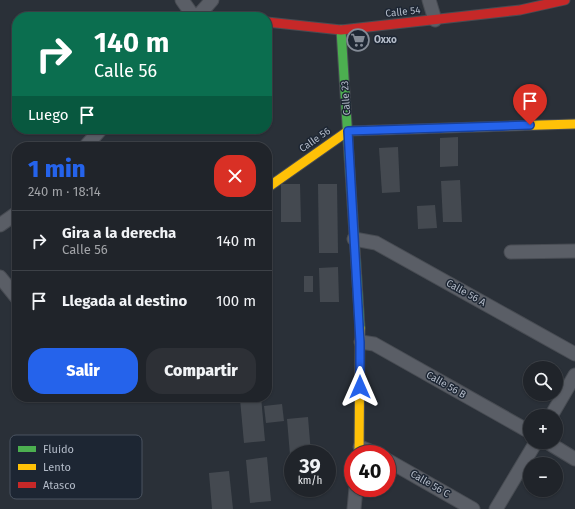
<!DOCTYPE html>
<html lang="es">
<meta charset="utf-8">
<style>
:root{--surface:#20242a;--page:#2d3036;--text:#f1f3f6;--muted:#a2a4a8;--line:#3d4147;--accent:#2563eb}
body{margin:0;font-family:"Fira Sans",sans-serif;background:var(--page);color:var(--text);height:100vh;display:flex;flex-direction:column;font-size:15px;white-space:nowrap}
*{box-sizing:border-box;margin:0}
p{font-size:13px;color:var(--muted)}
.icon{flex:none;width:22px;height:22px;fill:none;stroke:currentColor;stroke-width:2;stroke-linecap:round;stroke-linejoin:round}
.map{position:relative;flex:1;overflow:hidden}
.side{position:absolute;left:12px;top:142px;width:260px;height:260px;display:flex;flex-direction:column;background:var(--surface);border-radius:16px;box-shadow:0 1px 3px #0004,0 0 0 1px var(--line)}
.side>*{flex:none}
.banner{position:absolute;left:12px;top:12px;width:260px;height:122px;border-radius:16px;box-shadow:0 1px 3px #0004,0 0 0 1px var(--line);background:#0b6e4f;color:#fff;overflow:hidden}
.buttons{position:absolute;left:523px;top:361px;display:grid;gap:8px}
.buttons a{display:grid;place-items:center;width:40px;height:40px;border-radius:50%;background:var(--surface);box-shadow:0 1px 3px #0004,0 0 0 1px var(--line);font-size:20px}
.speed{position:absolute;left:284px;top:445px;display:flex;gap:8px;font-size:20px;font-weight:700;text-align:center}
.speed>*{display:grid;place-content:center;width:52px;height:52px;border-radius:50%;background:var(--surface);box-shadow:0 1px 3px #0004,0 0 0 1px var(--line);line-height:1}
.speed small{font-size:10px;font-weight:400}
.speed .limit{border:6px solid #d22;background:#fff;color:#111}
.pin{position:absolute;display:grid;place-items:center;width:34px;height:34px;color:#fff;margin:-41px -17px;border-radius:50% 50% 50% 0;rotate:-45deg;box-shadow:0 0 4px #0007}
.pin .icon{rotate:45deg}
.me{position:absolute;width:44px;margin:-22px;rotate:0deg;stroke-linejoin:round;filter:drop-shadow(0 0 3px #0008)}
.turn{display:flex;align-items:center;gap:14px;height:84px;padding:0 16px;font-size:18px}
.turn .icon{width:52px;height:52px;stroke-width:2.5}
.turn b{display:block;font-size:28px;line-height:34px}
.then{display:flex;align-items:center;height:38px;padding:0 16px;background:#0003;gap:8px;font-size:15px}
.round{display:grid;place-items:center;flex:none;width:42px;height:42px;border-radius:16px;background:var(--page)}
.headline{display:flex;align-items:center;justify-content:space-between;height:68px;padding:0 16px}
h1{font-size:24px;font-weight:800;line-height:30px;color:var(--accent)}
.cta{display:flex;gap:8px;margin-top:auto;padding:8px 16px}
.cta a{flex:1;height:46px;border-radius:16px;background:var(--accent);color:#fff;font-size:16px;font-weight:800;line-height:46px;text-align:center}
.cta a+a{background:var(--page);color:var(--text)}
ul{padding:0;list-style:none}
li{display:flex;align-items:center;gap:12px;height:60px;padding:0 16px;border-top:1px solid var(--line)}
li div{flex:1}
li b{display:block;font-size:15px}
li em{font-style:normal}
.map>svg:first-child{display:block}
</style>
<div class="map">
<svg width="575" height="509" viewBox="0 0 575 509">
<rect width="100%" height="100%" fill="#2a3038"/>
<g fill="#444950">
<polygon points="458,137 458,166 440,167 440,138"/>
<polygon points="398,147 400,192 382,193 379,148"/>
<polygon points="460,180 462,222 443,222 441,181"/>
<polygon points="281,184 300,184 301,222 281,222"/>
<polygon points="318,184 337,184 338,253 319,253"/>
<polygon points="435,205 437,228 418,229 417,206"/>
<polygon points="338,267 339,302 320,302 319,268"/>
<rect x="304" y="276" width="9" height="16"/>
<polygon points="261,397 265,441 244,443 240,399"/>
<polygon points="282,404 284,421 266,423 264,406"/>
<polygon points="308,417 311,454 293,454 292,479 287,419"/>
<polygon points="267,457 271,501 250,503 246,460"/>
<polygon points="229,471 233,509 212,509 209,473"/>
</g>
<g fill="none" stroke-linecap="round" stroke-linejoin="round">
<g stroke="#484c53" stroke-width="15">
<g id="street">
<polyline points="182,0 194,17"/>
<polyline points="429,0 435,20"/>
<polyline points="197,17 212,0"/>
<polyline points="85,147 101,129"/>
<polyline points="0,225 17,213"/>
<polyline points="354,239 376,243 575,354"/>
<polyline points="511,252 575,251"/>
<polyline points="0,277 17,298"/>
<polyline points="361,342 374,344 530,432"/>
<polyline points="551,416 575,375"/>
<polyline points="547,442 575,459"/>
<polyline points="360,447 377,454"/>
<polyline points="387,460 473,509"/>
<polyline points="354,509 356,488"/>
<polyline points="496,509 536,442"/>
</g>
</g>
<g stroke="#484c53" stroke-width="11">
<polyline id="fast" points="341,30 360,328"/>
</g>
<g stroke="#484c53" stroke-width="11">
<g id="slow">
<polyline points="267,188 348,131 575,124"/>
<polyline points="359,454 360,328"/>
</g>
</g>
<g stroke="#484c53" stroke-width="11">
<polyline id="jam" points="267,22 341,30 520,10 565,0"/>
</g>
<use href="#street" stroke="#5a5e66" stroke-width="13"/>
<use href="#fast" stroke="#4caf50" stroke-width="9"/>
<use href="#slow" stroke="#ffc107" stroke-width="9"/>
<use href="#jam" stroke="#c62828" stroke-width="9"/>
</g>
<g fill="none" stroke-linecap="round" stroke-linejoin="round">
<g stroke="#184099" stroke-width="10">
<polyline id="route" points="360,387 360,342 348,131 530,125"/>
</g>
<use href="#route" stroke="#2563eb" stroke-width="7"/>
</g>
<defs>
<g id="supermarket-ring" transform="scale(1.15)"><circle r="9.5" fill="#1d2633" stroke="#848b96" stroke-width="1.5"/><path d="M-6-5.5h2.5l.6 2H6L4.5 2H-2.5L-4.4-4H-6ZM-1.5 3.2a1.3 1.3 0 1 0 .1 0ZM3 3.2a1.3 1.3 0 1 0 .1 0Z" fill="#848b96"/></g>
</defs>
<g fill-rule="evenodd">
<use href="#supermarket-ring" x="358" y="40"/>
</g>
<g text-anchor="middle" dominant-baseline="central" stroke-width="3" stroke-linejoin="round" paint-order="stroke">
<g font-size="10" fill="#b4bcc9" stroke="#1d2633">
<text transform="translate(403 12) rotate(-6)">Calle 54</text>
<text transform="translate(346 98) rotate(-94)">Calle 23</text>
<text transform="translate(315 140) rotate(-35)">Calle 56</text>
<text transform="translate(466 293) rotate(29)">Calle 56 A</text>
<text transform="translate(446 385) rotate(30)">Calle 56 B</text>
<text transform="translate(430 484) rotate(30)">Calle 56 C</text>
</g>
<g font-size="10" font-weight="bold" fill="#b4bcc9" stroke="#1d2633" text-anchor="start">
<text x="374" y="40">Oxxo</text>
</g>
</g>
<rect x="10" y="435" width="132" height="64" rx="6" fill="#1d2633" stroke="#4a5360" stroke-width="1"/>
<rect x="18" y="446" width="18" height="6" fill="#4caf50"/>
<rect x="18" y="464" width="18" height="6" fill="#ffc107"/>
<rect x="18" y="482" width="18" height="6" fill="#c62828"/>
<g font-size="11" fill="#b4bcc9">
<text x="43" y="453">Fluido</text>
<text x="43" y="471">Lento</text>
<text x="43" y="489">Atasco</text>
</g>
</svg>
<div class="buttons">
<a><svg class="icon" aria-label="search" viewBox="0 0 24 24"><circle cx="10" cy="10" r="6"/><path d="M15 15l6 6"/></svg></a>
<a>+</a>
<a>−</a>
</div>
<div class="speed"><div>39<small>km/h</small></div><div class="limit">40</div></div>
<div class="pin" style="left:530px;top:125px;background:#d93025"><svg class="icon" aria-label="arrive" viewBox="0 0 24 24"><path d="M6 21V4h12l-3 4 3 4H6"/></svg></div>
<svg class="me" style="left:360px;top:387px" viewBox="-20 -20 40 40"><path d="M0-17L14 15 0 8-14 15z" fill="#2563eb" stroke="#fff" stroke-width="4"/></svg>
<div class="banner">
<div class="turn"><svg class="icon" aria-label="right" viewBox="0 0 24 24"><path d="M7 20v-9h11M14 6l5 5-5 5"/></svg><div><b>140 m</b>Calle 56</div></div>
<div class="then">Luego<svg class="icon" aria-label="arrive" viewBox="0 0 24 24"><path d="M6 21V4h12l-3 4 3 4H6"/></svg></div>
</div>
<section class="side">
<div class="headline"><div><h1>1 min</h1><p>240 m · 18:14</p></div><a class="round" style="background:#d93025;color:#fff"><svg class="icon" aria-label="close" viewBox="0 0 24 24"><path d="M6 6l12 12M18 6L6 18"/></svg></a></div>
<ul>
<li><svg class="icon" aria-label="right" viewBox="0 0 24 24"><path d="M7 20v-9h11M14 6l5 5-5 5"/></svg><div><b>Gira a la derecha</b><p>Calle 56</p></div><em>140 m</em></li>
<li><svg class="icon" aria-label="arrive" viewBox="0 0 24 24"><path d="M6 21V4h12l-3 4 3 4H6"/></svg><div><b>Llegada al destino</b></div><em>100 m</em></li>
</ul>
<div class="cta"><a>Salir</a><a>Compartir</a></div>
</section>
</div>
